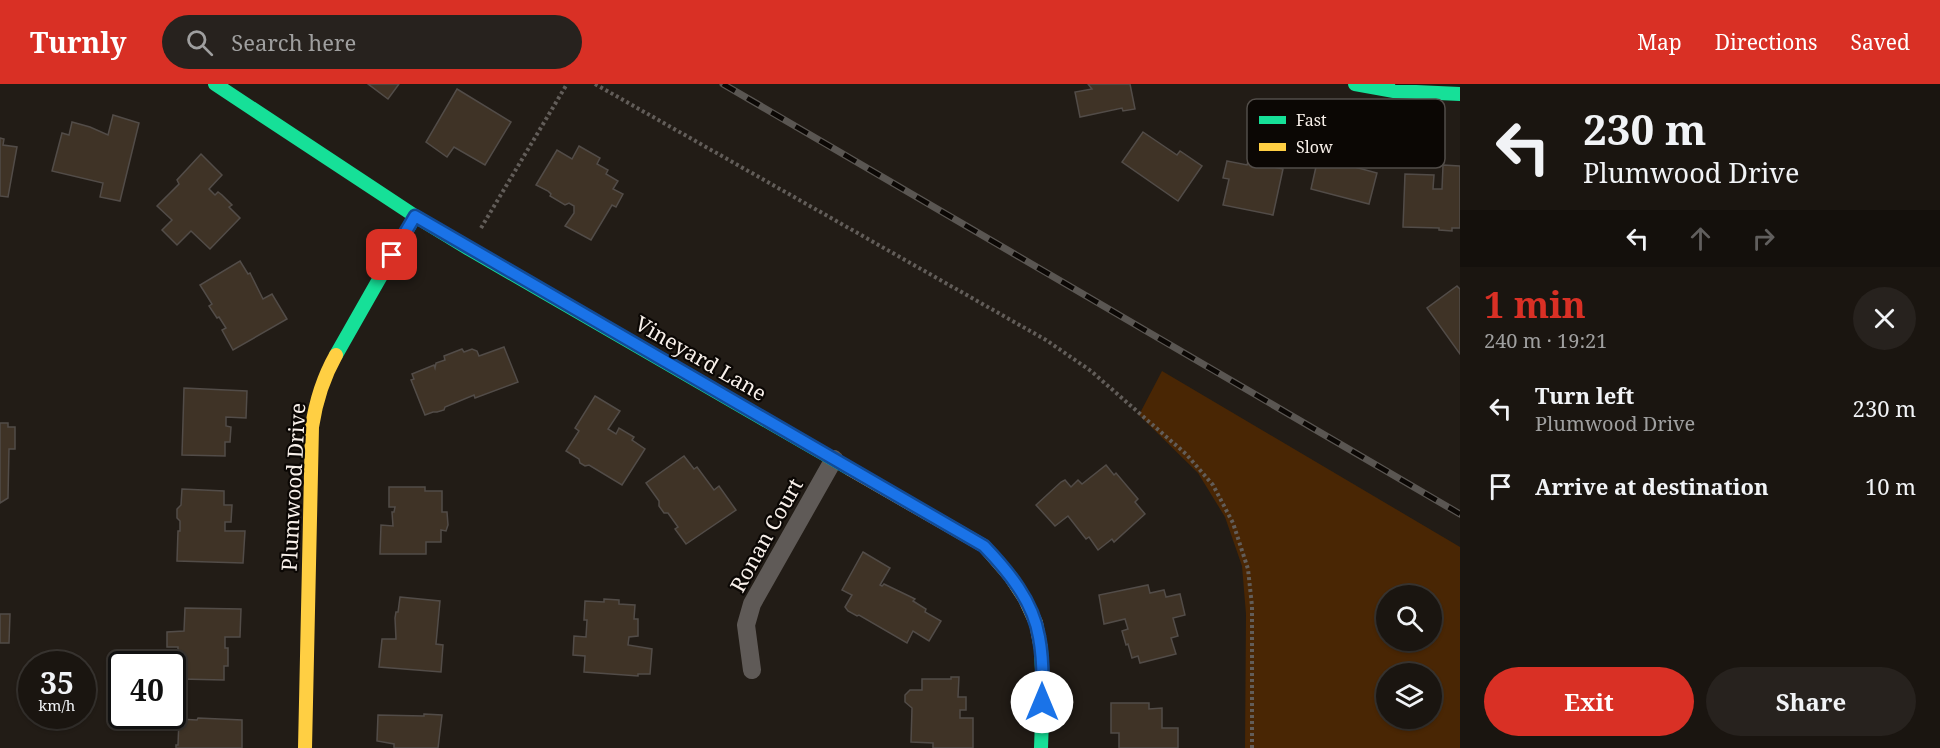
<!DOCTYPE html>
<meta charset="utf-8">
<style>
:root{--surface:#1a1510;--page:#27221e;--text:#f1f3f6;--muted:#9f9f9f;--line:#383430;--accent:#d93025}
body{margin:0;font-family:"Noto Serif",serif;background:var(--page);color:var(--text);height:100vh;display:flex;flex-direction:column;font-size:22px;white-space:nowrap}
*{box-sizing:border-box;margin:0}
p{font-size:20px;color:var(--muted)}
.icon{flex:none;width:33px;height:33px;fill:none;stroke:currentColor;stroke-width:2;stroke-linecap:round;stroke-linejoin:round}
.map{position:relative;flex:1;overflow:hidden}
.sheet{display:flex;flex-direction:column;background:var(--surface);width:480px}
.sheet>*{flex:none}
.banner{background:#1a1510;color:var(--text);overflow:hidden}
.fabs{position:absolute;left:1376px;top:501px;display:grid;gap:12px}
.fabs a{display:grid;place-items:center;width:66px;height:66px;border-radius:50%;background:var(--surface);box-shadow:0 2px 4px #0004,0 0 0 2px var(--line);font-size:30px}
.speed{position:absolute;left:18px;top:567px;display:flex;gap:12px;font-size:30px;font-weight:700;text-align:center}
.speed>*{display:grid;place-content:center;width:78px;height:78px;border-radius:50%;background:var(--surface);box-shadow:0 2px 4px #0004,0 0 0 2px var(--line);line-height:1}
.speed small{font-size:15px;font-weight:400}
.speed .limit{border:3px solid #111;border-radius:9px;background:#fff;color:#111}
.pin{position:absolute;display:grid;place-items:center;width:51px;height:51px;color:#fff;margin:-26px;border-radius:12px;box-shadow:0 3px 9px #0006}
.me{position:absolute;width:66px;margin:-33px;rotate:0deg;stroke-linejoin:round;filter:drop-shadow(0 0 4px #0008)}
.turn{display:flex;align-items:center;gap:21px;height:126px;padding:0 24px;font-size:27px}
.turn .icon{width:78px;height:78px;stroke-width:2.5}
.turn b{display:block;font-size:42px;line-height:51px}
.lanes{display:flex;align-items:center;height:57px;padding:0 24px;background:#0003;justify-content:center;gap:30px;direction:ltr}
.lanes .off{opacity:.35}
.round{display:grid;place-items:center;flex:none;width:63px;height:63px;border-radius:32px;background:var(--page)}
.headline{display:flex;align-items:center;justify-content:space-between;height:102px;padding:0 24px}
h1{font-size:36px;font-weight:700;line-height:45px;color:var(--accent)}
.cta{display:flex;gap:12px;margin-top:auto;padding:12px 24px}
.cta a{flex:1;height:69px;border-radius:36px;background:var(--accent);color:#fff;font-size:24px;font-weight:700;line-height:69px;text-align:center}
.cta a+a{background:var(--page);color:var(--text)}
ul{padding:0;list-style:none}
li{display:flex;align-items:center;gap:18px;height:78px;padding:0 24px}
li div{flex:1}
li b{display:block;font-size:22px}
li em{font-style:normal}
header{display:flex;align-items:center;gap:36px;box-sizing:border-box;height:84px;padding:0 30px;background:var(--accent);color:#fff}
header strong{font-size:28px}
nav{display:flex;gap:33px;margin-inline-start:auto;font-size:21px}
.search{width:420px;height:54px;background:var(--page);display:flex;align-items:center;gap:15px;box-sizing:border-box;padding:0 21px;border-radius:33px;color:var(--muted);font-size:22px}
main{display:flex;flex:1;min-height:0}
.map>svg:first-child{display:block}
</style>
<header>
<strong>Turnly</strong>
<div class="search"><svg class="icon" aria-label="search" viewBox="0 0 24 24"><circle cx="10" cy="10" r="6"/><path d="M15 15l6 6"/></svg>Search here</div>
<nav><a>Map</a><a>Directions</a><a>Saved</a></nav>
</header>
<main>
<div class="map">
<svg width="1460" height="664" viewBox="0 0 1460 664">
<rect width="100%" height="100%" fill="#221c16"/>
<path fill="#492604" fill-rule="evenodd" d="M1162,287L1460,463V664H1245L1246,530L1242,482L1225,433L1198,389L1139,331ZM1386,512H1431V556H1386ZM1386,590H1431V634H1386Z"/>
<g fill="#3f3326" stroke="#524c48" stroke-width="1.5">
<polygon points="368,0 399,0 388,15"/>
<polygon points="1088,0 1130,0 1135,25 1123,27 1122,24 1080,33 1075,8 1092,5"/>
<polygon points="457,5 511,38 485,81 454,63 447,73 426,58"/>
<polygon points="113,31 139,39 120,117 100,113 103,99 52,87 62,49 69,51 72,38 90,43 108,51"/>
<polygon points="1143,48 1177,71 1180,67 1202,82 1178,117 1122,78"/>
<polygon points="0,54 4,55 3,61 17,63 8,113 0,112"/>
<polygon points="579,62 600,74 597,80 608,86 606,90 618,97 613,105 623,110 616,123 612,121 591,156 565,142 574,129 574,122 569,119 565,121 550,112 551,110 548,107 536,101 557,66 572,75"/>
<polygon points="1320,65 1349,73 1347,81 1377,89 1369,120 1311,105"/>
<polygon points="201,70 222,91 209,105 215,111 218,108 222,111 232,121 229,123 240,134 210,165 191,147 177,161 162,146 172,136 157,122 179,100 177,96"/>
<polygon points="1227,77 1247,81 1248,78 1256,79 1283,85 1273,131 1223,121 1229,95 1223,94"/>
<polygon points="1443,81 1460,82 1460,144 1452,144 1452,147 1439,146 1439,144 1403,143 1405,90 1434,91 1433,105 1442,105"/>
<polygon points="240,177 248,190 250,189 263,215 272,210 287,235 233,266 222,246 226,244 219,233 217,234 209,222 212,220 200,201"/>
<polygon points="1457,202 1460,205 1460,270 1427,224"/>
<polygon points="504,263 518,298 475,314 474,311 445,323 444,326 437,328 433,328 425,331 411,296 414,295 412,290 434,281 435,284 436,279 445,276 444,272 462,265 464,268 472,265 477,267 479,272"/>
<polygon points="184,304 247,307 246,334 226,333 226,342 231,343 230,358 225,358 225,372 182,371"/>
<polygon points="595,312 620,327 608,345 616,350 619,344 634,353 632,356 645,365 622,401 589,381 585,382 580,379 579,375 566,367 579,347 575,344"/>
<polygon points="0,339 8,339 8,343 15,343 15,365 9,365 8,414 0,419"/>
<polygon points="684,372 694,385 697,383 714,406 719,402 736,426 686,460 675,445 678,443 668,429 664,429 659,422 659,417 646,399"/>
<polygon points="1106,381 1114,391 1116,389 1138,415 1135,418 1145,430 1114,458 1112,455 1098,466 1089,453 1086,455 1068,432 1055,442 1036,421 1061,398 1065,396 1071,403 1078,396 1082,400"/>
<polygon points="389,403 425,403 425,407 442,407 442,428 447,428 448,441 446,447 441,446 441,458 426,458 426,470 380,470 381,441 393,442 392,428 394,428 395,423 389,423"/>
<polygon points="182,405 224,407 224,421 232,421 231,438 225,438 225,447 245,447 243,479 177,477 178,447 180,447 180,437 177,434 177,425 181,421"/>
<polygon points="863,468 890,484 880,501 882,502 884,500 911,513 915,515 913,517 926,525 925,528 941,537 929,557 913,547 907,559 859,531 857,532 848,527 845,523 852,511 842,506"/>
<polygon points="1148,501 1150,509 1164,506 1166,513 1180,510 1185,531 1173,534 1178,552 1171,554 1176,570 1140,579 1138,572 1132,574 1128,560 1126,561 1122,547 1128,545 1125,535 1104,540 1099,511"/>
<polygon points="400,513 440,517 436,560 443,561 441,588 379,583 382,555 396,555 395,534 396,528 398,528"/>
<polygon points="604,515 619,516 619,520 635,521 634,535 638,535 638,552 629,553 628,561 652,565 650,590 638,590 638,592 584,588 585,572 573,571 574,552 586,553 587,536 584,536 585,517 604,518"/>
<polygon points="185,524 241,525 240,553 225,553 225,564 228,564 228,582 224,582 224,596 181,595 181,581 178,581 178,563 167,563 167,548 184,547"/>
<polygon points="0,530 10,530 9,559 0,559"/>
<polygon points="951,593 959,593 958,613 966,613 966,626 960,626 960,634 973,634 973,664 933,664 933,659 911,658 912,624 905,618 905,611 910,606 922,606 922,595 951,595"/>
<polygon points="1111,619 1149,619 1149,625 1162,624 1162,644 1178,644 1178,664 1119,664 1119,649 1111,649"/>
<polygon points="424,630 442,631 438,664 394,664 394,660 377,657 378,631 424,632"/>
<polygon points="198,634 242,636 242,664 176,664 176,661 178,661 179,635 197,636"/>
</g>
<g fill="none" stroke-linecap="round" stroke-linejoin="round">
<g stroke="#625d59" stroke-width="4" stroke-dasharray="3 3" stroke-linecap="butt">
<polyline points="595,0 1046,256 1091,287 1186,370 1213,401 1233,439 1248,485 1252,522 1252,664"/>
<polyline points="481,144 567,0"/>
</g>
<polyline stroke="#5f5a57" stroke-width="18" points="752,586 746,541 752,520 834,375"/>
<g stroke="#16e098" stroke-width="14">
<polyline points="215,0 415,132 469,165 850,385"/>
<polyline points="1355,0 1394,7 1460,10"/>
<polyline points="336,271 415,132"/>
<polyline points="1041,664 1043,608 1041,565"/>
</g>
<g stroke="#ffcf43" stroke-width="14">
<polyline points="850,385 984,462 1010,492 1025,515 1036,539 1041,565"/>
<path d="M305,664L312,343C316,316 323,294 336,271"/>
</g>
<g stroke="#5a5652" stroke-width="7">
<polyline id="rail" points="723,0 1460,430"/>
</g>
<use href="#rail" stroke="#0b0704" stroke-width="4.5" stroke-dasharray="14" stroke-linecap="butt"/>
</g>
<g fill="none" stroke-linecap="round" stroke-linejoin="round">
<g stroke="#114b97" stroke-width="15">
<path id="route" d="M392,171L415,132L984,462C1008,487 1033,517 1039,553C1043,574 1043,597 1042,618"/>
</g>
<use href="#route" stroke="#1a73e8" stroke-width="10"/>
</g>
<g text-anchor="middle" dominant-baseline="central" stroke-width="4.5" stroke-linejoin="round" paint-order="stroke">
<g font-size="21" fill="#f8f0ea" stroke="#0b0704">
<text transform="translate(701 274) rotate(30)">Vineyard Lane</text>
<text transform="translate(293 403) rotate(-87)">Plumwood Drive</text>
<text transform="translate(766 451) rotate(-61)">Ronan Court</text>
</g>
</g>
<rect x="1247" y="15" width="198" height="69" rx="9" fill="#0b0704" stroke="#524d49" stroke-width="1.5"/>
<rect x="1259" y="32" width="27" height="8" fill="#16e098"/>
<rect x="1259" y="59" width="27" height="8" fill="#ffcf43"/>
<g font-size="16" fill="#f8f0ea">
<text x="1296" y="42">Fast</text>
<text x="1296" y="69">Slow</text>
</g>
</svg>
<div class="fabs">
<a><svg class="icon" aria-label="search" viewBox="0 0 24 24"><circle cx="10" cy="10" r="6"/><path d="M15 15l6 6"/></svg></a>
<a><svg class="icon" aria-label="layers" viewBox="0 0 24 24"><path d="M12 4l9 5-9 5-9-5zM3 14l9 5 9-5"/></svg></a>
</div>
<div class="speed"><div>35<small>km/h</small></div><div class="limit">40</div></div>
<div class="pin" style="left:392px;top:171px;background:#d93025"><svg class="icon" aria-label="arrive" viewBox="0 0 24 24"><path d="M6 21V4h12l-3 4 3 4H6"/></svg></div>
<svg class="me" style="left:1042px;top:618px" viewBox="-20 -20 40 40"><circle r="19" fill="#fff"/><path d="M0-13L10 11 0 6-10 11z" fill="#1a73e8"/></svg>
</div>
<section class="sheet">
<div class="banner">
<div class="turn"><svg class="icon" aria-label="left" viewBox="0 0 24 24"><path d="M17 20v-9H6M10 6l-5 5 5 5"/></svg><div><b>230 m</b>Plumwood Drive</div></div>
<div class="lanes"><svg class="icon" aria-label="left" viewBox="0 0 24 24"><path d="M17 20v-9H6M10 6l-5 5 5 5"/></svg><svg class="icon off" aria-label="ahead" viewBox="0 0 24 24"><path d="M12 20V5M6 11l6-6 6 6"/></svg><svg class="icon off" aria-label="right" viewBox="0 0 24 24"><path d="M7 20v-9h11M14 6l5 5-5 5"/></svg></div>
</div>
<div class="headline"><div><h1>1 min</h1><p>240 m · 19:21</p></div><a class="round"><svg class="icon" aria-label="close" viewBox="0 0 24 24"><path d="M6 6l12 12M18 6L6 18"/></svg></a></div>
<ul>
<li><svg class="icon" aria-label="left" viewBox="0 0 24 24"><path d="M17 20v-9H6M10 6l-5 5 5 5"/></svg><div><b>Turn left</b><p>Plumwood Drive</p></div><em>230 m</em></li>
<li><svg class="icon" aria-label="arrive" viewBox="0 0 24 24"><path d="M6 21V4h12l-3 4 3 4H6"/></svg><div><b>Arrive at destination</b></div><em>10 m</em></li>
</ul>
<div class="cta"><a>Exit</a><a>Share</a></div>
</section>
</main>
